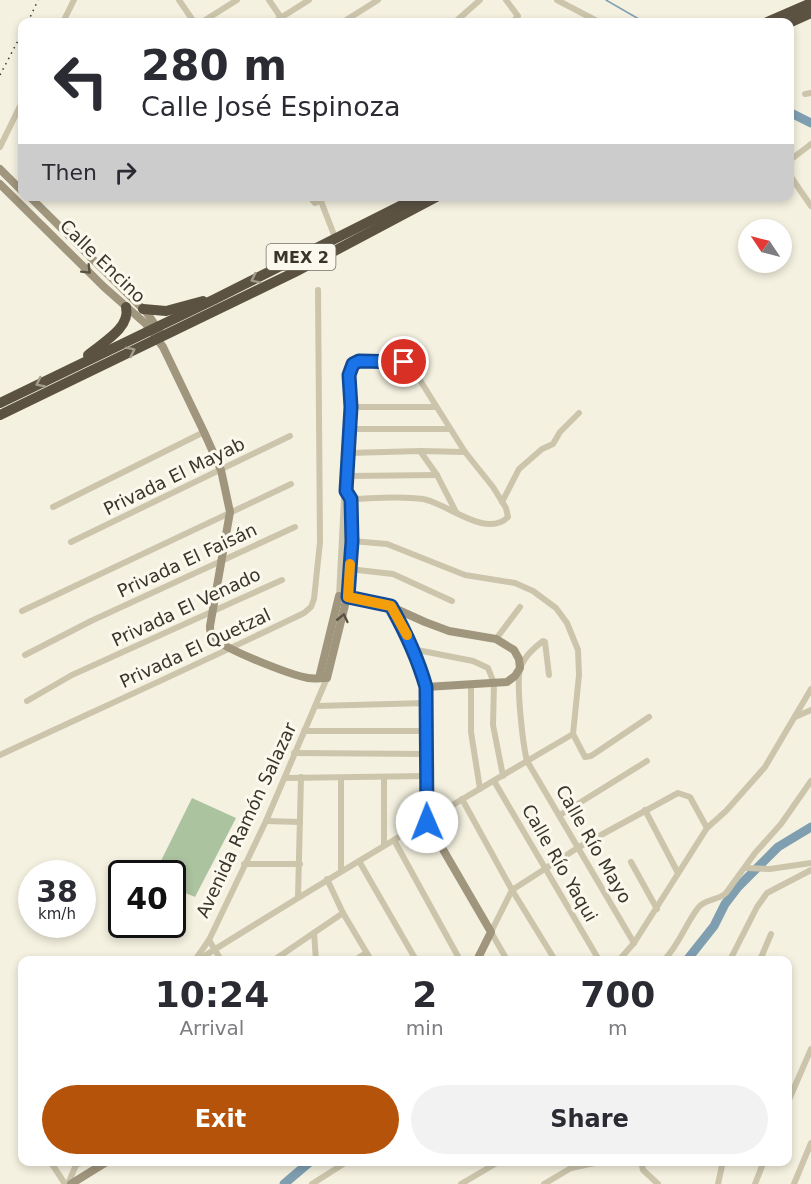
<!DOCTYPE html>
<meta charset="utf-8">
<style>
:root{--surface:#fff;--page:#f2f2f3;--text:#2b2b33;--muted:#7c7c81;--accent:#b45309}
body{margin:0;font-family:"DejaVu Sans",sans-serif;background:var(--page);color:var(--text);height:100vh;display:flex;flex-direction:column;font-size:22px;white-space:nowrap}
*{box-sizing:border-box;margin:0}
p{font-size:20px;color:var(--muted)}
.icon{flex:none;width:33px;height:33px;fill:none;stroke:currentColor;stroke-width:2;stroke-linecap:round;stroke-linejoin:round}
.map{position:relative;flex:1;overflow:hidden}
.sheet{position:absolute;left:18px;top:956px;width:774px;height:210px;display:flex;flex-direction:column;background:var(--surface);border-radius:12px;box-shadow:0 3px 9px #0003}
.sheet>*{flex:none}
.banner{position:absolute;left:18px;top:18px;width:776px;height:183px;border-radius:12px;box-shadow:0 3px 9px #0003;background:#fff;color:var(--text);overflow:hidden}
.needle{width:39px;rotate:305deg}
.buttons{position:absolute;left:738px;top:219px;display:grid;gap:12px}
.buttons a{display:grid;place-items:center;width:54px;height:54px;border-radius:50%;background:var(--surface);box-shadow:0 3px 9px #0003;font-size:30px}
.speed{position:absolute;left:18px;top:860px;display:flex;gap:12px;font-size:30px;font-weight:700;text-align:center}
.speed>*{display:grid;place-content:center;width:78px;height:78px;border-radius:50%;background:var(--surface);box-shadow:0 3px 9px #0003;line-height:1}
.speed small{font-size:15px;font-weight:400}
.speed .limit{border:3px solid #111;border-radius:9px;background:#fff;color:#111}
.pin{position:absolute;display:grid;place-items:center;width:51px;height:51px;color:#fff;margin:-26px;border:3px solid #fff;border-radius:50%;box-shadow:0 2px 6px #0007}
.me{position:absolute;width:66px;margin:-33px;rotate:359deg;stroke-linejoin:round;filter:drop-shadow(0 0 4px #0008)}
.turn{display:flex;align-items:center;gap:21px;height:126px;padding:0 24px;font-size:27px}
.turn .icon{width:78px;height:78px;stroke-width:2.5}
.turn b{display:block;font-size:42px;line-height:51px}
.then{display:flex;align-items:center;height:57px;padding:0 24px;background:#0003;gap:12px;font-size:22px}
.eta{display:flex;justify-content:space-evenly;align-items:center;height:102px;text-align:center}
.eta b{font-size:36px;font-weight:800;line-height:42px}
.button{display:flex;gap:12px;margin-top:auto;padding:12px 24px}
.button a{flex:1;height:69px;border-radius:36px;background:var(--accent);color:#fff;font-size:24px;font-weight:800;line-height:69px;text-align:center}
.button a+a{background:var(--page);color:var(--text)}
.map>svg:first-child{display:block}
</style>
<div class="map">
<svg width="811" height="1184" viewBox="0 0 811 1184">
<rect width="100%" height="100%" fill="#f4f1e0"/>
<polygon fill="#acc3a0" points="192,798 236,818 195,897 173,888 172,873 155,873"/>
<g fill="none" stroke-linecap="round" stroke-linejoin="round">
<polyline stroke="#7f9fb1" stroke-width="1.5" points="606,0 644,22"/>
<g stroke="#7f9fb1" stroke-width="9">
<polyline points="789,112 811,123"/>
<polyline points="687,960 714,926 725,904 738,887 778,847 811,827"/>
<polyline points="284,1184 311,1161"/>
</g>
<g stroke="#ccc5ac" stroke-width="6">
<polyline points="179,0 194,22"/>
<polyline points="269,0 284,22"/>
<polyline points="506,0 518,16 513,22"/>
<polyline points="557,0 599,22"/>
<polyline points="63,22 74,0"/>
<polyline points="202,22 237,0"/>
<polyline points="274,22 309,0"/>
<polyline points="343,22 378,0"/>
<polyline points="413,22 416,21"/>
<polyline points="455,22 480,0"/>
<polyline points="805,94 811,93"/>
<polyline points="0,147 22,102"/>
<polyline points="789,161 811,144"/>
<polyline points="789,174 811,206"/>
<polyline points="309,196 315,203 319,201"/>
<polyline points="319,196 336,240"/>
<polyline points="351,407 436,407"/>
<polyline points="349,429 450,429"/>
<polyline points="420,451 437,475 456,512"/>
<polyline points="349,453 420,451 465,452"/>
<polyline points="348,476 437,475"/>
<polyline points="502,502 519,469 542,449 553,444 560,432 579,413"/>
<polyline points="53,507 204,432"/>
<polyline points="352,541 387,544 465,575 515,583 533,591 556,608 567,623 578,650 579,675 573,734 585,757 591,756 649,717"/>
<polyline points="71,542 290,436"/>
<polyline points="349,569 393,574 452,601"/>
<path d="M339,596L344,499L346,491L349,453L351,407L349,375L351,368L356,362C365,360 396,359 405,363C408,364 411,367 413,369L465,452L493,487L506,508L508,517C486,539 447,503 423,499C397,495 369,499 344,499"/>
<polyline points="347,597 352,541 350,497"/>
<polyline points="392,608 407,636 426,687"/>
<polyline points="22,611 291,484"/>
<polyline points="496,639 520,607"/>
<polyline points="412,649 473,661 488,668 494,683 493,725 503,776"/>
<polyline points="25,655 91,621 295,527"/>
<path d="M549,675L545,642L543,641C535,647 525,656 521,666C515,679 523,745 527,761L634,943"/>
<polyline points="471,684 471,732 480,789"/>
<polyline points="27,701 72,675 282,580"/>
<polyline points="316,706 427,703"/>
<polyline points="795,717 811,710"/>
<polyline points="304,731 427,731"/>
<polyline points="294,753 427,754"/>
<path d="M0,755C101,708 203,662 304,613L311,607L314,599L320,542L318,290"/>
<polyline points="285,778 427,776"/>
<polyline points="494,781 599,960"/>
<polyline points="462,799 512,890 555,960"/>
<polyline points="645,810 678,873"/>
<polyline points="560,815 647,761"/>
<polyline points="266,821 300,822"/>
<polyline points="394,840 460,960"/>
<polyline points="384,845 384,777"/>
<polyline points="359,861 416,960"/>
<polyline points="631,862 657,909"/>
<polyline points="244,864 300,864"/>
<polyline points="746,868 770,869 811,863"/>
<polyline points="341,871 341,778"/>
<polyline points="327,879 343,913 371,960"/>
<polyline points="298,897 301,777"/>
<polyline points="314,933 316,960"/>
<polyline points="209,940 221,960"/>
<polyline points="195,960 209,940 266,821 327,678"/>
<path d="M198,960C322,882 447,808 573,734"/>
<polyline points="274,960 343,913"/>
<polyline points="355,960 366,953"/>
<polyline points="507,960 491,932 512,890 579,847 678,793 690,797 707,828"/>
<polyline points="619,960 634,943 707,828 726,811 765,767 811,689"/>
<path d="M664,960C679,945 685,925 698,908C706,898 718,901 726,893L755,853L781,824L811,781"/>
<polyline points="730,960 757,907 767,893 811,870"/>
<polyline points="760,960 771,934"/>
<polyline points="788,1102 811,1049"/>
<polyline points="50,1161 65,1184"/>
<polyline points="641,1161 643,1170 658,1184"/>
<polyline points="68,1184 76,1165 86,1161"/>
<polyline points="312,1184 348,1161"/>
<polyline points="461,1184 500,1161"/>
<polyline points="544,1184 571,1168 604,1161"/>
<polyline points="718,1184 723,1161"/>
<polyline points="755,1184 764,1161"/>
<polyline points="794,1184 811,1143"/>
</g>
<g stroke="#a0957d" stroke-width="8">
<polyline points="0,169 22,191"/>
<path d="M0,184L104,287L146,324L163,347L204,432L221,470L230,512L210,626C210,631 210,634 214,638C226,650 291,675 308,678C314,679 321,678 327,678L347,597"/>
<polyline points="29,196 147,313 160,332"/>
<polyline points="319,678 339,596 385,604 425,622 449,631 496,639 514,650 519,659 520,668 515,676 507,682 426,687 427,822 491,932 477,960"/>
<polyline points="71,1184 108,1161"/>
</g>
<g stroke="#5b5242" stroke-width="10">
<polyline points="767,22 811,3"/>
<polyline points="789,23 811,13"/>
<polyline points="143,309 166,311 203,301"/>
<path d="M88,355C102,343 131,328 126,307"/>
<polyline points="0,403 215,299 420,196"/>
<polyline points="0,415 295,272 438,196"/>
</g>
<g stroke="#3a352b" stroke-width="1.5" stroke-dasharray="1.5 4.5" stroke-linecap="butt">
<polyline points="28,22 38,0"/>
<polyline points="0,75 22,33"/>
</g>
</g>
<defs><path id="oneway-chevron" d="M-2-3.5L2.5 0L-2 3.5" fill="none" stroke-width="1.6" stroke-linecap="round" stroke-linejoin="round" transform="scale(1.5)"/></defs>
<g stroke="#595244">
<use href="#oneway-chevron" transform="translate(87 270) rotate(45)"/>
<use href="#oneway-chevron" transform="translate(343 618) rotate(-77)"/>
</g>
<g stroke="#a39d8f">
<use href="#oneway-chevron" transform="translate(255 279) rotate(154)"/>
<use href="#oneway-chevron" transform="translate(131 351) rotate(-26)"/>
<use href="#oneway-chevron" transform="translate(40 383) rotate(154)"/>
</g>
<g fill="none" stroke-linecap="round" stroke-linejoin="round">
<g stroke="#114b97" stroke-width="15">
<path id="route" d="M404,362L359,361L353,364L349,375L351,407L346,491L351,499L352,541L348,597L391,606C405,631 418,659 426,687L427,822"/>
</g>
<use href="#route" stroke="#1a73e8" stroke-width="10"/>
<polyline stroke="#f59e0b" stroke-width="10" points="350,564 348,597 391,606 407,635"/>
</g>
<g text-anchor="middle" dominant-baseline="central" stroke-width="6" stroke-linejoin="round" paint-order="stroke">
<rect fill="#fbf9ed" stroke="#747065" stroke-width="1.5" x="266.5" y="244" width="69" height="26" rx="4.5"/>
<g font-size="16" font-weight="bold" fill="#3a352b">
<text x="301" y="257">MEX 2</text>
</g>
<g font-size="18" fill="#3a352b" stroke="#fbf9ed">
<text transform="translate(103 261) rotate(44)">Calle Encino</text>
<text transform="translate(174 476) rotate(-26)">Privada El Mayab</text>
<text transform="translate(187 560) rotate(-25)">Privada El Faisán</text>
<text transform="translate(186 607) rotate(-25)">Privada El Venado</text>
<text transform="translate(195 648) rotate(-25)">Privada El Quetzal</text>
<text transform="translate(246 820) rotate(-65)">Avenida Ramón Salazar</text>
<text transform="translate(594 844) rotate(60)">Calle Río Mayo</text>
<text transform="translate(560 863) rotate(60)">Calle Río Yaqui</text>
</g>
</g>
</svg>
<div class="buttons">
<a><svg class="needle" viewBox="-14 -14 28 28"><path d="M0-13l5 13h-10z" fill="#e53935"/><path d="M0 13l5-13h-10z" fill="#7c7c81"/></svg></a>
</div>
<div class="speed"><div>38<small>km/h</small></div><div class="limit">40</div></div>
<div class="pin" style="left:404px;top:362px;background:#d93025"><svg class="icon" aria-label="arrive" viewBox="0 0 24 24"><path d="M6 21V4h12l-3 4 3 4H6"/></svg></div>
<svg class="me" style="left:427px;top:822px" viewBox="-20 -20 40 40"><circle r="19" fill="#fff"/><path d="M0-13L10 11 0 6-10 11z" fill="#1a73e8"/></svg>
<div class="banner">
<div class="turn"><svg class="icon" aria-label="left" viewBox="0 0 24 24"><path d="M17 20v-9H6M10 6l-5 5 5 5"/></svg><div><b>280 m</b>Calle José Espinoza</div></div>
<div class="then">Then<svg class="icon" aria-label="right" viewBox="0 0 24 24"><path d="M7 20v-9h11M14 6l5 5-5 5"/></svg></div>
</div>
<section class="sheet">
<div class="eta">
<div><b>10:24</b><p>Arrival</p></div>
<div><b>2</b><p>min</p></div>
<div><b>700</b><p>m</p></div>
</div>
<div class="button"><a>Exit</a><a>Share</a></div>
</section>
</div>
